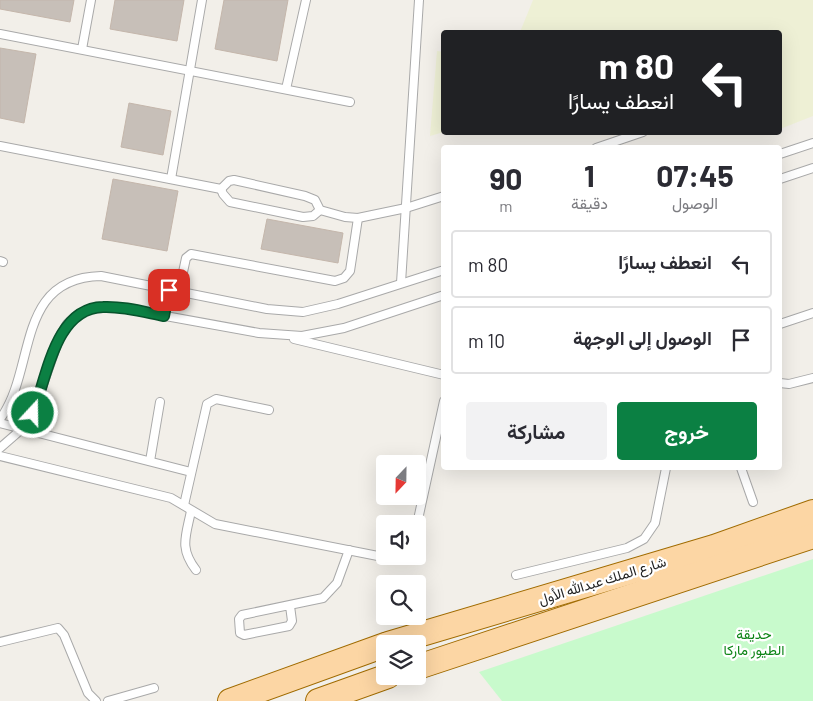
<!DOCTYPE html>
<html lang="ar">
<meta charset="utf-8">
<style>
:root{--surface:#fff;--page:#f2f2f3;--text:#2b2b33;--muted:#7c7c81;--line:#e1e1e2;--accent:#0b8043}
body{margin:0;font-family:Barlow,Vazirmatn,sans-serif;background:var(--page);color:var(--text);direction:rtl;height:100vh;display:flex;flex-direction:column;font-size:19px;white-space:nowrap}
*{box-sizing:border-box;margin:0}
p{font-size:16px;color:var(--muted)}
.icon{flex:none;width:28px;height:28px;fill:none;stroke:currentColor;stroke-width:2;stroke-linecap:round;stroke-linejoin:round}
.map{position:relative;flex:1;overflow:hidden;direction:ltr}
.panel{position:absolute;left:441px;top:145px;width:341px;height:325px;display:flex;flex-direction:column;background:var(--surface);border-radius:5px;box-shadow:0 5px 20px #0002;direction:rtl}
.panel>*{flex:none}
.banner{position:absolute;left:441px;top:30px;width:341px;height:105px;border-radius:5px;box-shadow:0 5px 20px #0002;direction:rtl;background:#202124;color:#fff;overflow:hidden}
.needle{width:32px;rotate:202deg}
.tools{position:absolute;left:376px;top:455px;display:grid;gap:10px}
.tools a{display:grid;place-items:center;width:50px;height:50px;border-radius:5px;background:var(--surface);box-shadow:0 5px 20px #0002;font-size:25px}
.pin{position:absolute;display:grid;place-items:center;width:42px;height:42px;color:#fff;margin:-21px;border-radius:10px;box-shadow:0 2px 8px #0006}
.me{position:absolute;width:55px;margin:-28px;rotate:21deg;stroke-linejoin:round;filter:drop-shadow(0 0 4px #0008)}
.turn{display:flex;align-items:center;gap:18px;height:105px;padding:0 25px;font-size:22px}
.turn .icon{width:65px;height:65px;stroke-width:2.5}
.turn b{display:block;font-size:35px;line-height:42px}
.eta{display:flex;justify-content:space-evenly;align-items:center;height:85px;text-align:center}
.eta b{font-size:30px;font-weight:700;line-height:35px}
.cta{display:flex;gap:10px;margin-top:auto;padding:10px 25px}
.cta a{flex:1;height:58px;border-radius:5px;background:var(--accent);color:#fff;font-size:20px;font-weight:700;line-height:58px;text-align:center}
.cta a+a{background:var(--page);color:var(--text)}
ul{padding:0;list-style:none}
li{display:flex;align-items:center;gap:15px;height:68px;margin:0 10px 8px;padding:0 15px;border:2px solid var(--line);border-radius:5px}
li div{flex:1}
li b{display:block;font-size:19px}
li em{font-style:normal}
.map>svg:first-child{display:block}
</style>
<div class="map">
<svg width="813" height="701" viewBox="0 0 813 701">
<rect width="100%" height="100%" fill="#f2efe9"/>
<g fill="#eef0d5">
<polygon points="533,0 813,0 813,116 780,129 780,32 520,32"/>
<polygon points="437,51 444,52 444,132 430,136"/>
</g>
<polygon fill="#c8facc" points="813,559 813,701 502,701 479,672"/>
<g fill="#c7bfb8" stroke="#c4b6ab">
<polygon points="0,0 74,0 70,22 0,9"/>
<polygon points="115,0 184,0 177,41 110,29"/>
<polygon points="224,0 288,0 277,61 215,49"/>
<polygon points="0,48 36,54 24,123 0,118"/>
<polygon points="129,103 171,111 163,155 121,147"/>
<polygon points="113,179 178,191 167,251 102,239"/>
<polygon points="267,219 343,233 338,263 261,249"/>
</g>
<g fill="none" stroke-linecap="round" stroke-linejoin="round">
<g stroke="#a9a9a9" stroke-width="10">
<g id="lane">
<polyline points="0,34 350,102"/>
<polyline points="82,49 91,0"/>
<polyline points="286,89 306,0"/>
<polyline points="0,146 221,189"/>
<polyline points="596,148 643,132"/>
<polyline points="780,154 813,143"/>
<polyline points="171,179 202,0"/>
<polyline points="780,179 813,168"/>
<polyline points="221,189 229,181 234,180 305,196 315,200 320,210 345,217 358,218 406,208 444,196"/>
<polyline points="221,189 223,194 230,202 303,217 313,216 320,210"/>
<polyline points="0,261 3,262"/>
<polyline points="401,283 419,0"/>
<polyline points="179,291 186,258 191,254 335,281 344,278 350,271 358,218"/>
<polyline points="164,316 169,290"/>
<polyline points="780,324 813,313"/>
<polyline points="294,339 444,375"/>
<polyline points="780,383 789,384 813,378"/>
<path d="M0,419C37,370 14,278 101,276L267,309L303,312L338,304L444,270"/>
<polyline points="0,423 191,472"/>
<polyline points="0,448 23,428 33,413 60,336 67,324 77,315 89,309 116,307 259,333 302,336 344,328 444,295"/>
<polyline points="0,456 171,498 215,524 383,557 392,558 401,556"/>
<polyline points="150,461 160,402"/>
<polyline points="741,468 753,502"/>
<polyline points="184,505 207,404 216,399 269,410"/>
<path d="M191,511C186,536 179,548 196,570"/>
<polyline points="417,524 444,401"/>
<polyline points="516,575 627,548 644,539 655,523 666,468"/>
<polyline points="290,606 292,621 289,626 244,635 240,633 239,619 242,615 323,598 337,583 349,550"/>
<polyline points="0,642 58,628 64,635 88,693 96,701"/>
<polyline points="108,701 154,688"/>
</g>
</g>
<g stroke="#a06b00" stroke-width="26">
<g id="primary">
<polyline points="388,644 714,547 813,512"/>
<polyline points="418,667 813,536"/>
<polyline points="230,701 385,645"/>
<polyline points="318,701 388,676"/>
</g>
</g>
<use href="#lane" stroke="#fff" stroke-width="8"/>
<use href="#primary" stroke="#fcd6a4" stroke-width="24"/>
</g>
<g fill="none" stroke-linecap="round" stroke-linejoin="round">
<g stroke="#07532c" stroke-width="12">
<path id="route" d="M33,413C47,377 55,308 103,307C123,306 144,312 164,316L169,290"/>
</g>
<use href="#route" stroke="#0b8043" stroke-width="9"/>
</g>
<g text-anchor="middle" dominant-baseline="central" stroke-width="4.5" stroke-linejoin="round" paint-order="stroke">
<g font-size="14" fill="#222" stroke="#fff">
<text transform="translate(602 580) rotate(-17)">شارع الملك عبدالله الأول</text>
</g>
<g font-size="14" fill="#0c8416" stroke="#fff">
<text x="754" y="633">حديقة<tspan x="754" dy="16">الطيور ماركا</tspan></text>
</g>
</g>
</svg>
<div class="tools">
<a><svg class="needle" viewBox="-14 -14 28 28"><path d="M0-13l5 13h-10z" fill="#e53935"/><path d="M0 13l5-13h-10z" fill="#7c7c81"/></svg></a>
<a><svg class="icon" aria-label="sound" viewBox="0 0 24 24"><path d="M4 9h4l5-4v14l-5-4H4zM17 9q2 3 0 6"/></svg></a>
<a><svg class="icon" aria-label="search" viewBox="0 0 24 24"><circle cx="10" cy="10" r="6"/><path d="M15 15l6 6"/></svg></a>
<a><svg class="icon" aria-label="layers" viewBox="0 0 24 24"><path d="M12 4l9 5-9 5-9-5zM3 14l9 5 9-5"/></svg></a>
</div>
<div class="pin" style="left:169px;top:290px;background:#d93025"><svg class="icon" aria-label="arrive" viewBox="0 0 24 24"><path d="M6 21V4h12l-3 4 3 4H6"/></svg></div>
<svg class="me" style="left:33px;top:413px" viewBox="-20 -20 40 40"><circle r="17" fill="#0b8043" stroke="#fff" stroke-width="3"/><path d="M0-11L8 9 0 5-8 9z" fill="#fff"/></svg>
<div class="banner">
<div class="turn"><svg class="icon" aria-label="left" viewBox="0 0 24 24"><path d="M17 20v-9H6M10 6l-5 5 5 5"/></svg><div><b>80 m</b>انعطف يسارًا</div></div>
</div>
<section class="panel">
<div class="eta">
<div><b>07:45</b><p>الوصول</p></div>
<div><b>1</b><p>دقيقة</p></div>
<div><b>90</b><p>m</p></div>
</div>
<ul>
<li><svg class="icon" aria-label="left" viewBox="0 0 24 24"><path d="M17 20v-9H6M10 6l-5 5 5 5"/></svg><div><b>انعطف يسارًا</b></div><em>80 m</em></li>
<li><svg class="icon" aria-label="arrive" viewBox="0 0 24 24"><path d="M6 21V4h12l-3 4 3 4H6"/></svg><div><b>الوصول إلى الوجهة</b></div><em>10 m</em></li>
</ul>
<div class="cta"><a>خروج</a><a>مشاركة</a></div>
</section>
</div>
